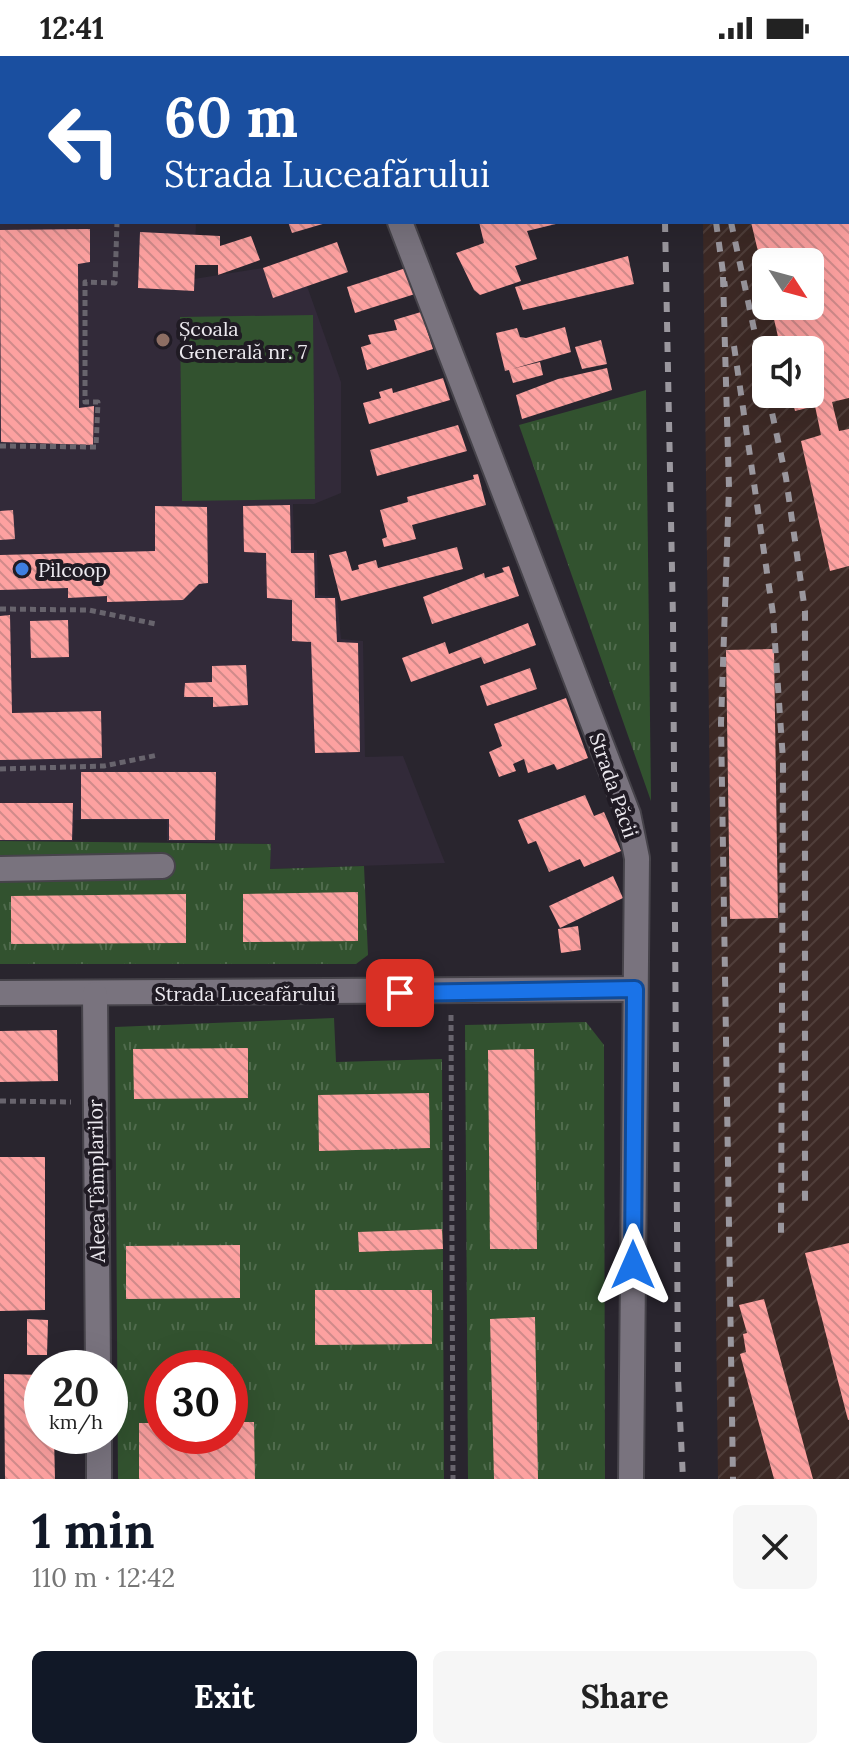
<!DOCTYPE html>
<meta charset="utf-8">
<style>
:root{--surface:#fff;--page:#f6f6f6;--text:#222;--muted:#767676;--accent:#111827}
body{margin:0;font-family:Lora,serif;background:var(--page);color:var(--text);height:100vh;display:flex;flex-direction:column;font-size:30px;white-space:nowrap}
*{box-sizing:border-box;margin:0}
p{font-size:26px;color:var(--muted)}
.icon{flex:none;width:44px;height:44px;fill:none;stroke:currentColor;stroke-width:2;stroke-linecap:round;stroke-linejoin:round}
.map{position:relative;height:1423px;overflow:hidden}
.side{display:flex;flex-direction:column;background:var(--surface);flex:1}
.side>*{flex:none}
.guide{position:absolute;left:0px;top:0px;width:850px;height:168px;box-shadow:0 8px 32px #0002;background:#1a4fa0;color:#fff;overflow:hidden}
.needle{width:52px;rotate:126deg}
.fabs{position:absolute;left:752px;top:192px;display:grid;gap:16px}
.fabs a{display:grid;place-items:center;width:72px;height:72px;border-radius:12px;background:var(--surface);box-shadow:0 8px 32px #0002;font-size:40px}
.speed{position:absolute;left:24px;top:1294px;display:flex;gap:16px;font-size:40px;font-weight:700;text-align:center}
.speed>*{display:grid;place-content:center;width:104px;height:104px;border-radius:50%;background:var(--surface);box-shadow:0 8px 32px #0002;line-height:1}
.speed small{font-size:20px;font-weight:400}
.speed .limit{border:12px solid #d22;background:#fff;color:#111}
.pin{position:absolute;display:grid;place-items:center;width:68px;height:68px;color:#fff;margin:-34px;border-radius:16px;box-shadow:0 4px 12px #0006}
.me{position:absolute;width:88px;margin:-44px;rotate:0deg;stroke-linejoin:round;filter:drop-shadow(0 0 6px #0008)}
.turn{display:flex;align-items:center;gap:28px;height:168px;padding:0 32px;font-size:36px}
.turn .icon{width:104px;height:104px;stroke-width:2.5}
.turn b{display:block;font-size:56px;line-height:68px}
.round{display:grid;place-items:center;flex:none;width:84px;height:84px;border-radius:12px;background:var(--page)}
.head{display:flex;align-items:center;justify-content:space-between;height:136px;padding:0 32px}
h1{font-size:48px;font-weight:700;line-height:60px;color:var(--accent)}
.cta{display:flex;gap:16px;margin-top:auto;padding:16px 32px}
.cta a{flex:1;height:92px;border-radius:12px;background:var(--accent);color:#fff;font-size:32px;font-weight:700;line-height:92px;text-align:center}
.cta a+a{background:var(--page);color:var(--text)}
.status{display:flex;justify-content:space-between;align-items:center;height:56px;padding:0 40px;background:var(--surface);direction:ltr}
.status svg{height:22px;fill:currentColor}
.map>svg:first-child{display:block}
</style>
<div class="status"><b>12:41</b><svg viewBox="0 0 49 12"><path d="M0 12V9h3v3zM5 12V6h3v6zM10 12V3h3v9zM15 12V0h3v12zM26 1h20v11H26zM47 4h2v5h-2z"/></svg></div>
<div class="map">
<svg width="849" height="1423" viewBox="0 0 849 1423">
<defs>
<pattern id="industrial-furrows" width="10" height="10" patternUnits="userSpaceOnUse" patternTransform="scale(2)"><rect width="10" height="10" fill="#3c2925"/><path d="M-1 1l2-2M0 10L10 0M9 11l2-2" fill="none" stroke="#4f3e3a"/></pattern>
<pattern id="grass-tufts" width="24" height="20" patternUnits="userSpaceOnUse" patternTransform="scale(2)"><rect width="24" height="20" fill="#32522f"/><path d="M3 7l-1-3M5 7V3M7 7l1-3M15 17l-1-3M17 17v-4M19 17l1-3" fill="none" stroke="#506b4d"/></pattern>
<pattern id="building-back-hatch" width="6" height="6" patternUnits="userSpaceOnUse" patternTransform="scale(2)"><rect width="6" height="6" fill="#fda1a0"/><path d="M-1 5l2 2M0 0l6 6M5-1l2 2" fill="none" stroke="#d08a8a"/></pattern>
</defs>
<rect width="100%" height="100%" fill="#29252e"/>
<polygon fill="#322a39" points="0,160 2,166 196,166 194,223 263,212 273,241 307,230 341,326 341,437 314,448 293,448 294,494 317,494 318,539 337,541 341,583 363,585 365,701 403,700 445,807 270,813 270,788 167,785 167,764 74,764 73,785 0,785"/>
<path fill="url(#industrial-furrows)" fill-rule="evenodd" d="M701,0H849V1423H718L703,166H848V2ZM766,206H810V250H766ZM766,294H810V338H766Z"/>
<g fill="url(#grass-tufts)" fill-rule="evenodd">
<polygon points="646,334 651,745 519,369"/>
<polygon points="0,785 271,788 270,813 364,810 368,899 356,908 0,908"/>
<path d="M334,962L336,1006L442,1003L444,1423H118L115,971ZM162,1312H230V1380H162Z"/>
<polygon points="586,966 604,989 605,1423 468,1423 465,969"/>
</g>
<polygon fill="#32522f" points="313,259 315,443 182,445 180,261"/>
<g fill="url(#building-back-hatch)">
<polygon points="288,166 326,166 326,167 292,177"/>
<polygon points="479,166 560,166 560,167 527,175 537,203 515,210 521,225 480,239 474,234 456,197 484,187"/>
<polygon points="751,166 849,166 849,342 832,346 839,375 849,373 849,510 830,515 801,385 821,379 815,350 795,355 791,338 810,338 810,294 781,294 771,250 810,250 810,206 766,206 765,225"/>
<polygon points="90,173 90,206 78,208 79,352 94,350 93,389 1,386 0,174"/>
<polygon points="140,176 220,180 220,190 251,180 260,204 218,219 218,209 195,209 194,235 138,232"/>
<polygon points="337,186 348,216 273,242 263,212"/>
<polygon points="628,200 634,228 523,254 515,231"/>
<polygon points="406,212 415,238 355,257 347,231"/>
<polygon points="421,256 433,293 367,314 361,291 371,288 368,279 397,274 394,264"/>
<polygon points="565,271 571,296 512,313 540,306 543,319 513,327 509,314 505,315 496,277 517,272 520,281 526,282"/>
<polygon points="601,284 607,308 582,313 575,291"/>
<polygon points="607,312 612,334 522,363 516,339 558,323"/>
<polygon points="443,322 450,344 369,368 363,347 381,342 379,336 392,332 393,337"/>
<polygon points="458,369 467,395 377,420 370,394"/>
<polygon points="478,418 486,449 412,469 416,483 384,491 382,483 387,481 380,454 408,446 407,441 474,423 473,419"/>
<polygon points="290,449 291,497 314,497 315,542 335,542 337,586 358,587 360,696 315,697 311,586 292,585 292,544 267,542 266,497 244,496 243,450"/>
<polygon points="155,450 207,451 208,527 199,528 183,544 107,546 107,540 68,542 68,532 0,534 0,499 155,495"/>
<polygon points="13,454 15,483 0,484 0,455"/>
<polygon points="457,491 463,513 341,545 329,499 346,495 352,515 359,513 358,509 376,504 378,512"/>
<polygon points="509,510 519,540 432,568 423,541 484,517 485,522 504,516 502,512"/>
<polygon points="10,559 12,657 101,655 102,702 0,704 0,560"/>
<polygon points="68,564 69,601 31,602 30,565"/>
<polygon points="528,567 536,589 484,608 481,601 411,626 402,602 445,586 449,598"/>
<polygon points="774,593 778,862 730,863 726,594"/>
<polygon points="246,609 248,649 213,651 213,641 184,641 185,627 212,626 212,610"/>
<polygon points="530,612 537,633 487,650 480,630"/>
<polygon points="566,642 588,702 557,714 554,708 528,717 524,703 513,708 516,715 499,721 489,696 502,690 494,668"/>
<polygon points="81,716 216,716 215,784 169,784 169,763 81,763"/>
<polygon points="585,739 594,760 604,756 621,795 584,811 580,803 549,816 536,785 528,788 518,764"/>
<polygon points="0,747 73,747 72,784 0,784"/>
<polygon points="613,820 623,842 560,872 549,850"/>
<polygon points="358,836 358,885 243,886 243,838"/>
<polygon points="186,838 186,887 11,888 11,840"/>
<polygon points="578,870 581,894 561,897 558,873"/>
<polygon points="57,974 58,1025 0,1026 0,975"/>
<polygon points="248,992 248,1042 134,1043 133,993"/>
<polygon points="534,993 537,1193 490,1193 488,994"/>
<polygon points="429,1037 430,1092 319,1095 318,1039"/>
<polygon points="0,1101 45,1101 45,1254 0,1255"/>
<polygon points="442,1173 443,1193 359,1196 358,1176"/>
<polygon points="849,1187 849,1364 848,1364 805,1197"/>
<polygon points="240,1189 240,1242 126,1243 126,1190"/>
<polygon points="315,1234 432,1234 432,1288 315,1289"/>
<polygon points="764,1243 813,1423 774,1423 740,1298 746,1296 743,1278 747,1277 739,1249"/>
<polygon points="535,1261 538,1423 494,1423 490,1263"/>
<polygon points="27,1263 48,1264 47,1299 27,1299"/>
<polygon points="4,1318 42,1319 42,1380 54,1380 55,1423 5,1423"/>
<polygon points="230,1366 254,1366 255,1423 139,1423 139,1367 162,1367 162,1380 230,1380"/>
</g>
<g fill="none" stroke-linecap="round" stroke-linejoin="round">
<g stroke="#46434a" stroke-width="28">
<g id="minor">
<polyline points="140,0 140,2"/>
<polyline points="362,0 362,2"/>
<polyline points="0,106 2,106"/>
<polyline points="400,166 628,758 637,802 631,1423"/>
<polyline points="0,813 162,810"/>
<polyline points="0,937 635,933"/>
<polyline points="95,938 98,1312"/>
<polyline points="99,1380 99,1423"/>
</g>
</g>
<g stroke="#68646d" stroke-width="5" stroke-dasharray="6 4" stroke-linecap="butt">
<polyline points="0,390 96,391 98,346 85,346 85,226 115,227 117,166"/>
<polyline points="0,553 89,554 156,568"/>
<polyline points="0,713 104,710 158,699"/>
<polyline points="451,959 453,1423"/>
<polyline points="0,1045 71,1046"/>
</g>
<use href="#minor" stroke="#79737e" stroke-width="24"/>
<g stroke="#9a979e" stroke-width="6" stroke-dasharray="10 10" stroke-linecap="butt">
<polyline points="664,0 664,2"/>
<polyline points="694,0 695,2"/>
<polyline points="665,166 673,563 678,1322 683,1423"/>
<polyline points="716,166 725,231"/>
<polyline points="731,166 766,329"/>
<polyline points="723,221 729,432 721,667 733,1423"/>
<polyline points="734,290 773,558 783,704 781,1179"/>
<polyline points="768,338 786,422 805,555 805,1146"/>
</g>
</g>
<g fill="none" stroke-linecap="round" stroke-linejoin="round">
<g stroke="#114b97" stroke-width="20">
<polyline id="route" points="400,937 635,933 633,1209"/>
</g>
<use href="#route" stroke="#1a73e8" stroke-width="14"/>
</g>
<circle fill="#8d6e63" stroke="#201b24" stroke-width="3" cx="163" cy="284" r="8"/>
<circle fill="#3f7fe0" stroke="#201b24" stroke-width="3" cx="22" cy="513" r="8"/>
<g text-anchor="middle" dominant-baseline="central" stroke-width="8" stroke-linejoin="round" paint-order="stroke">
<g font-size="20" fill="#ece9ef" stroke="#201b24" text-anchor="start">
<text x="179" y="272">Școala<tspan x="179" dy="23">Generală nr. 7</tspan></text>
<text x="38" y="513">Pilcoop</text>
</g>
<g font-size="20" fill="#ece9ef" stroke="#201b24">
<text transform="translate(614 729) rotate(71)">Strada Păcii</text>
<text x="245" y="937">Strada Luceafărului</text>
<text transform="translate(96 1125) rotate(-91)">Aleea Tâmplarilor</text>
</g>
</g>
</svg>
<div class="fabs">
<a><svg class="needle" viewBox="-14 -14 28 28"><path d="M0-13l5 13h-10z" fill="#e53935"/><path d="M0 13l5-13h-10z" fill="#767676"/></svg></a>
<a><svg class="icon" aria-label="sound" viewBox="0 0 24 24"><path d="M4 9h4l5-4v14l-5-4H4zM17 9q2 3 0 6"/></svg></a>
</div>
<div class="speed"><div>20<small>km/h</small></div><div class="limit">30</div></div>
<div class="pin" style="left:400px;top:937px;background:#d93025"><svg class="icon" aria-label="arrive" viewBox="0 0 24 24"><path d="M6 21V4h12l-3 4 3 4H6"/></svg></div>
<svg class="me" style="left:633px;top:1209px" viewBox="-20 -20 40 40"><path d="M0-17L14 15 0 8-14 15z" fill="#1a73e8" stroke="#fff" stroke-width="4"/></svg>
<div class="guide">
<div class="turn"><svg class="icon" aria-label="left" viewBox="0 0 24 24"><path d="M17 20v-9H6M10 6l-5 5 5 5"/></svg><div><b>60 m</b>Strada Luceafărului</div></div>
</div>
</div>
<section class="side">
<div class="head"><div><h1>1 min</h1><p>110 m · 12:42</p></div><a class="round"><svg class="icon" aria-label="close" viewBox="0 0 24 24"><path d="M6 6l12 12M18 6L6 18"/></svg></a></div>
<div class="cta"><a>Exit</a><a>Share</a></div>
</section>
